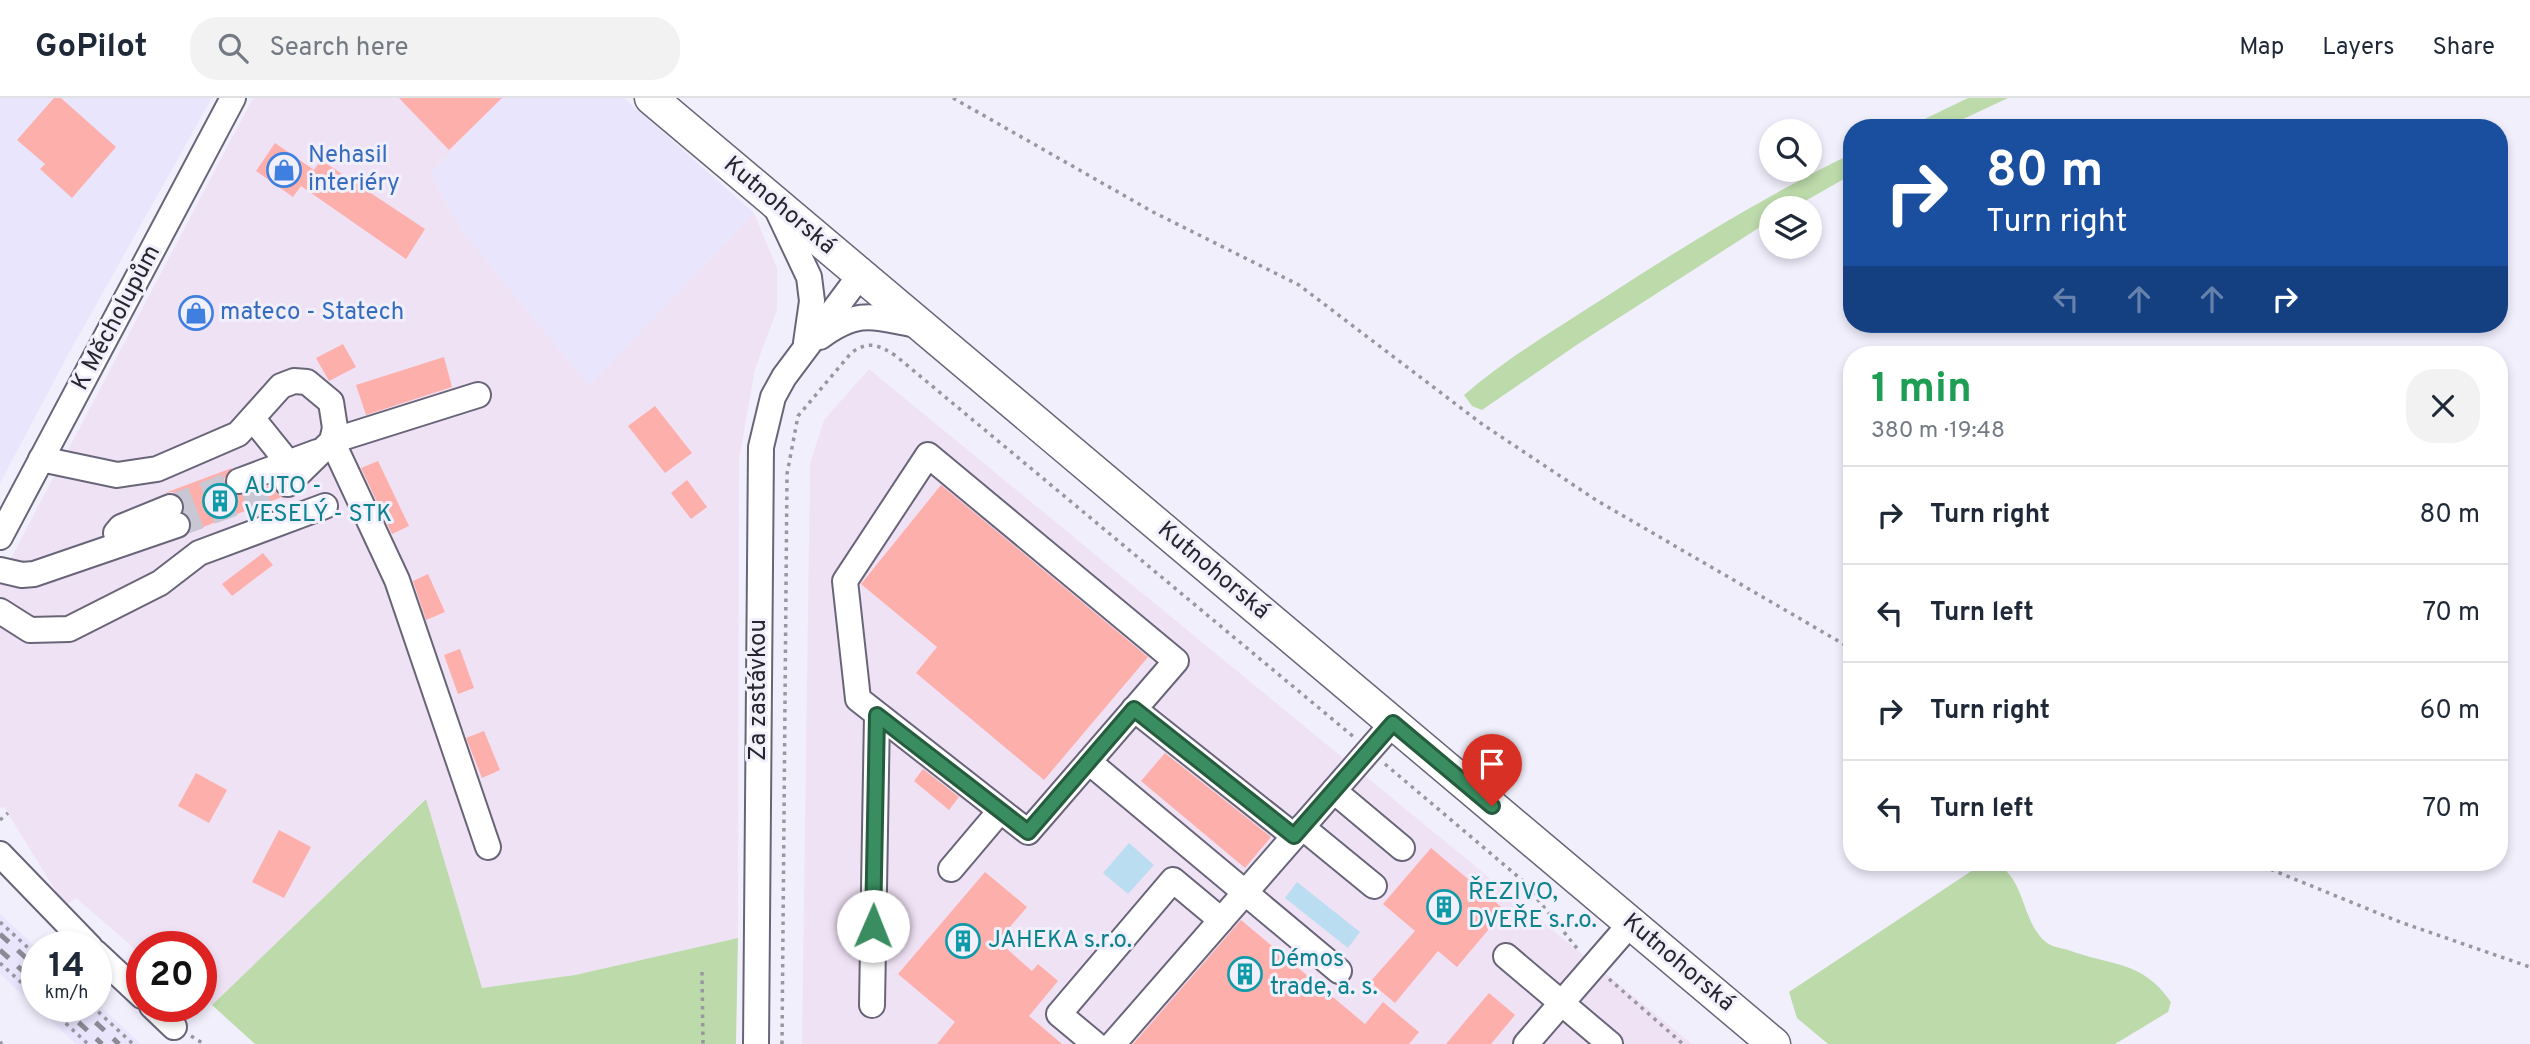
<!DOCTYPE html>
<meta charset="utf-8">
<style>
:root{--surface:#fff;--page:#f2f2f3;--text:#1f2937;--muted:#747a83;--line:#e0e1e3}
body{margin:0;font-family:Overpass,sans-serif;background:var(--page);color:var(--text);height:100vh;display:flex;flex-direction:column;font-size:26px;white-space:nowrap}
*{box-sizing:border-box;margin:0}
p{font-size:23px;color:var(--muted)}
.icon{flex:none;width:38px;height:38px;fill:none;stroke:currentColor;stroke-width:2;stroke-linecap:round;stroke-linejoin:round}
.map{position:relative;flex:1;overflow:hidden}
.panel{position:absolute;left:1843px;top:248px;width:665px;height:525px;display:flex;flex-direction:column;background:var(--surface);border-radius:28px;box-shadow:0 4px 10px #0003}
.panel>*{flex:none}
.guide{position:absolute;left:1843px;top:21px;width:665px;height:214px;border-radius:28px;box-shadow:0 4px 10px #0003;background:#1a4fa0;color:#fff;overflow:hidden}
.fabs{position:absolute;left:1759px;top:21px;display:grid;gap:14px}
.fabs a{display:grid;place-items:center;width:63px;height:63px;border-radius:50%;background:var(--surface);box-shadow:0 4px 10px #0003;font-size:35px}
.speed{position:absolute;left:21px;top:833px;display:flex;gap:14px;font-size:35px;font-weight:700;text-align:center}
.speed>*{display:grid;place-content:center;width:91px;height:91px;border-radius:50%;background:var(--surface);box-shadow:0 4px 10px #0003;line-height:1}
.speed small{font-size:18px;font-weight:400}
.speed .limit{border:10px solid #d22;background:#fff;color:#111}
.pin{position:absolute;display:grid;place-items:center;width:60px;height:60px;color:#fff;margin:-72px -30px;border-radius:50% 50% 50% 0;rotate:-45deg;box-shadow:0 0 7px #0007}
.pin .icon{rotate:45deg}
.me{position:absolute;width:77px;margin:-38px;rotate:1deg;stroke-linejoin:round;filter:drop-shadow(0 0 5px #0008)}
.turn{display:flex;align-items:center;gap:24px;height:147px;padding:0 28px;font-size:32px}
.turn .icon{width:91px;height:91px;stroke-width:2.5}
.turn b{display:block;font-size:49px;line-height:60px}
.lanes{display:flex;align-items:center;height:66px;padding:0 28px;background:#0003;justify-content:center;gap:35px;direction:ltr}
.lanes .off{opacity:.35}
.round{display:grid;place-items:center;flex:none;width:74px;height:74px;border-radius:28px;background:var(--page)}
.overview{display:flex;align-items:center;justify-content:space-between;height:119px;padding:0 28px}
h1{font-size:42px;font-weight:700;line-height:52px;color:#1e9e55}
ul{padding:0;list-style:none}
li{display:flex;align-items:center;gap:21px;height:98px;padding:0 28px;border-top:2px solid var(--line)}
li div{flex:1}
li b{display:block;font-size:26px}
li em{font-style:normal}
header{display:flex;align-items:center;gap:42px;box-sizing:border-box;height:98px;padding:0 35px;background:var(--surface);border-bottom:2px solid var(--line)}
header strong{font-size:33px}
nav{display:flex;gap:38px;margin-inline-start:auto;font-size:24px}
.search{width:490px;height:63px;background:var(--page);display:flex;align-items:center;gap:18px;box-sizing:border-box;padding:0 24px;border-radius:28px;color:var(--muted);font-size:26px}
.map>svg:first-child{display:block}
</style>
<header>
<strong>GoPilot</strong>
<div class="search"><svg class="icon" aria-label="search" viewBox="0 0 24 24"><circle cx="10" cy="10" r="6"/><path d="M15 15l6 6"/></svg>Search here</div>
<nav><a>Map</a><a>Layers</a><a>Share</a></nav>
</header>
<div class="map">
<svg width="2530" height="946" viewBox="0 0 2530 946">
<rect width="100%" height="100%" fill="#f2effd"/>
<g fill="#e9e5fd">
<polygon points="0,0 212,0 69,255 0,385"/>
<polygon points="501,0 624,0 754,115 589,288 462,133 430,76"/>
<polygon points="0,816 37,850 37,908 96,908 96,904 141,946 76,946 0,876"/>
</g>
<g fill="#f0e2f5">
<polygon points="253,0 501,0 430,76 462,133 589,288 754,115 777,170 777,212 755,271 739,362 738,840 575,877 482,890 425,701 212,907 201,900 201,849 142,849 142,857 76,800 65,808 4,709 0,710 0,481"/>
<polygon points="869,271 1692,946 802,946 810,366 824,322"/>
</g>
<g fill="#bcdaaa">
<polygon points="1968,0 2008,0 1944,30 1906,30"/>
<path d="M1851,56V77L1793,110H1771V122L1578,246L1482,312L1472,308L1464,297C1507,260 1556,231 1604,200C1684,148 1765,98 1851,56Z"/>
<polygon points="426,701 482,890 575,877 738,840 736,946 255,946 212,907"/>
<path d="M1995,766C2026,778 2021,826 2047,845C2052,849 2062,850 2068,852C2111,868 2142,862 2171,904L2168,914L2115,946H1828L1797,920L1789,894L1976,770Z"/>
</g>
<g fill="#bbddf2">
<polygon points="1129,745 1154,767 1128,796 1103,775"/>
<polygon points="1297,784 1360,834 1348,850 1285,800"/>
</g>
<g fill="#fdafab">
<polygon points="54,0 61,0 116,49 72,100 40,71 45,66 17,42"/>
<polygon points="399,0 502,0 449,52"/>
<polygon points="275,45 314,72 321,62 425,131 406,161 301,88 293,99 256,73"/>
<polygon points="343,246 356,269 329,283 316,260"/>
<polygon points="444,259 452,289 366,317 356,287"/>
<polygon points="655,308 692,355 665,375 628,328"/>
<polygon points="378,363 409,428 392,436 361,370"/>
<polygon points="232,370 224,381 230,395 244,397 274,386 277,396 282,399 190,434 191,423 184,414 183,403 173,394 165,395"/>
<polygon points="687,382 707,409 691,421 671,395"/>
<polygon points="941,387 1148,559 1044,682 916,575 937,549 861,486"/>
<polygon points="263,455 273,467 232,498 222,486"/>
<polygon points="428,476 445,514 426,522 413,483"/>
<polygon points="460,551 474,590 458,596 444,557"/>
<polygon points="484,633 500,672 482,680 466,640"/>
<polygon points="1165,655 1271,739 1245,770 1141,683"/>
<polygon points="923,671 959,699 949,712 914,683"/>
<polygon points="196,675 227,692 209,725 178,708"/>
<polygon points="279,732 311,749 284,800 252,784"/>
<polygon points="1431,750 1505,812 1457,869 1438,853 1395,905 1370,884 1415,833 1383,806"/>
<polygon points="985,774 1027,809 998,843 1032,873 1038,866 1058,883 1029,918 1062,946 937,946 955,924 898,876"/>
<polygon points="1241,822 1365,926 1383,904 1419,934 1409,946 1133,946"/>
<polygon points="1489,895 1515,917 1491,946 1446,946"/>
</g>
<g fill="none" stroke-linecap="round" stroke-linejoin="round">
<g stroke="#c9c7d4" stroke-width="24" stroke-dasharray="24 12" stroke-linecap="butt">
<polyline points="170,409 239,383"/>
<polyline points="177,427 288,386"/>
</g>
<g stroke="#696579" stroke-width="28">
<g id="minor">
<polyline points="774,105 809,179 812,203 806,245"/>
<path d="M820,239C861,209 875,220 922,228"/>
<polyline points="478,297 332,343 397,482 488,749"/>
<polyline points="253,321 282,357"/>
<polygon points="928,357 1176,563 1028,734 858,601 845,483"/>
<polyline points="41,361 117,377 157,371 238,336 281,288 294,283 307,284 331,304 335,330 332,343 288,386"/>
<polyline points="239,383 317,354"/>
<polyline points="116,435 121,429 170,409"/>
<polyline points="0,439 233,0"/>
<polyline points="0,472 22,477 34,476 177,427"/>
<polyline points="0,513 30,532 69,531 160,485 199,455 325,408"/>
<polyline points="1134,611 1294,738"/>
<polyline points="1089,664 1339,873"/>
<polyline points="1334,693 1402,750"/>
<polyline points="1302,729 1374,788"/>
<polyline points="0,756 90,849"/>
<polyline points="951,771 1000,713"/>
<polyline points="96,855 142,898"/>
<polyline points="1506,858 1610,946"/>
<polyline points="872,907 877,617"/>
<polyline points="152,908 174,929"/>
<polyline points="756,946 761,349 773,299 784,279 861,176"/>
<polyline points="1095,946 1059,916 1173,782 1221,822"/>
<polyline points="1113,946 1393,625"/>
<polyline points="1526,946 1631,825"/>
</g>
</g>
<g stroke="#696579" stroke-width="35">
<polyline id="major" points="651,0 1774,946"/>
</g>
<g stroke="#9896a1" stroke-width="3.5" stroke-dasharray="3.5 5" stroke-linecap="butt">
<polyline points="953,0 1153,114 1299,187 1482,326 1596,402 1852,551"/>
<polyline points="1385,666 1522,782 1580,854"/>
<polyline points="0,722 8,715"/>
<polyline points="2255,765 2400,824 2530,869"/>
<polyline points="0,824 37,858"/>
<polyline points="0,865 37,899"/>
<polyline points="702,874 703,946"/>
<polyline points="1609,881 1683,946"/>
<polyline points="47,908 88,946"/>
<polyline points="92,908 133,946"/>
<polyline points="191,938 204,946"/>
<polyline points="0,944 2,946"/>
<path d="M782,946L787,376L798,318L851,255C869,242 879,247 896,258L1355,640"/>
</g>
<use href="#minor" stroke="#fff" stroke-width="24"/>
<use href="#major" stroke="#fff" stroke-width="32"/>
<g stroke="#8c8a95" stroke-width="5" stroke-dasharray="12 12" stroke-linecap="butt">
<polyline points="0,836 37,870"/>
<polyline points="0,852 37,886"/>
<polyline points="61,908 102,946"/>
<polyline points="78,908 119,946"/>
</g>
</g>
<g fill="none" stroke-linecap="round" stroke-linejoin="round">
<g stroke="#255c3e" stroke-width="18">
<polyline id="route" points="873,828 877,617 1028,734 1134,611 1294,738 1393,625 1492,708"/>
</g>
<use href="#route" stroke="#398d60" stroke-width="12"/>
</g>
<defs>
<g id="shop-ring" transform="scale(1.75)"><circle r="9.5" fill="#f2effd" stroke="#3f7fe0" stroke-width="1.5"/><path d="M-5-2.5h2.3a2.7 3.5 0 0 1 5.4 0H5L5.5 6h-11ZM-1.5-2.5h3a1.5 2.3 0 0 0-3 0Z" fill="#3f7fe0"/></g>
<g id="building-ring" transform="scale(1.75)"><circle r="9.5" fill="#f2effd" stroke="#0f9aa8" stroke-width="1.5"/><path d="M-4-6H4V6H1V3H-1V6H-4ZM-2.5-4.3h1.7v1.8h-1.7ZM.8-4.3h1.7v1.8H.8ZM-2.5-1h1.7V.8h-1.7ZM.8-1h1.7V.8H.8Z" fill="#0f9aa8"/></g>
</defs>
<g fill-rule="evenodd">
<use href="#shop-ring" x="284" y="72"/>
<use href="#shop-ring" x="196" y="215"/>
<use href="#building-ring" x="220" y="403"/>
<use href="#building-ring" x="1444" y="809"/>
<use href="#building-ring" x="963" y="843"/>
<use href="#building-ring" x="1245" y="876"/>
</g>
<g text-anchor="middle" dominant-baseline="central" stroke-width="6" stroke-linejoin="round" paint-order="stroke">
<g font-size="24" fill="#366cbe" stroke="#f2effd" text-anchor="start">
<text x="308" y="58">Nehasil<tspan x="308" dy="28">interiéry</tspan></text>
<text x="220" y="215">mateco - Statech</text>
</g>
<g font-size="24" fill="#27262e" stroke="#f2effd">
<text transform="translate(779 108) rotate(40)">Kutnohorská</text>
<text transform="translate(117 220) rotate(-62)">K Měcholupům</text>
<text transform="translate(1213 473) rotate(40)">Kutnohorská</text>
<text transform="translate(759 592) rotate(-90)">Za zastávkou</text>
<text transform="translate(1678 865) rotate(40)">Kutnohorská</text>
</g>
<g font-size="24" fill="#0d838f" stroke="#f2effd" text-anchor="start">
<text x="244" y="389">AUTO -<tspan x="244" dy="28">VESELÝ - STK</tspan></text>
<text x="1468" y="795">ŘEZIVO,<tspan x="1468" dy="28">DVEŘE s.r.o.</tspan></text>
<text x="988" y="843">JAHEKA s.r.o.</text>
<text x="1270" y="862">Démos<tspan x="1270" dy="28">trade, a. s.</tspan></text>
</g>
</g>
</svg>
<div class="fabs">
<a><svg class="icon" aria-label="search" viewBox="0 0 24 24"><circle cx="10" cy="10" r="6"/><path d="M15 15l6 6"/></svg></a>
<a><svg class="icon" aria-label="layers" viewBox="0 0 24 24"><path d="M12 4l9 5-9 5-9-5zM3 14l9 5 9-5"/></svg></a>
</div>
<div class="speed"><div>14<small>km/h</small></div><div class="limit">20</div></div>
<div class="pin" style="left:1492px;top:708px;background:#d93025"><svg class="icon" aria-label="arrive" viewBox="0 0 24 24"><path d="M6 21V4h12l-3 4 3 4H6"/></svg></div>
<svg class="me" style="left:873px;top:828px" viewBox="-20 -20 40 40"><circle r="19" fill="#fff"/><path d="M0-13L10 11 0 6-10 11z" fill="#398d60"/></svg>
<div class="guide">
<div class="turn"><svg class="icon" aria-label="right" viewBox="0 0 24 24"><path d="M7 20v-9h11M14 6l5 5-5 5"/></svg><div><b>80 m</b>Turn right</div></div>
<div class="lanes"><svg class="icon off" aria-label="left" viewBox="0 0 24 24"><path d="M17 20v-9H6M10 6l-5 5 5 5"/></svg><svg class="icon off" aria-label="ahead" viewBox="0 0 24 24"><path d="M12 20V5M6 11l6-6 6 6"/></svg><svg class="icon off" aria-label="ahead" viewBox="0 0 24 24"><path d="M12 20V5M6 11l6-6 6 6"/></svg><svg class="icon" aria-label="right" viewBox="0 0 24 24"><path d="M7 20v-9h11M14 6l5 5-5 5"/></svg></div>
</div>
<section class="panel">
<div class="overview"><div><h1>1 min</h1><p>380 m · 19:48</p></div><a class="round"><svg class="icon" aria-label="close" viewBox="0 0 24 24"><path d="M6 6l12 12M18 6L6 18"/></svg></a></div>
<ul>
<li><svg class="icon" aria-label="right" viewBox="0 0 24 24"><path d="M7 20v-9h11M14 6l5 5-5 5"/></svg><div><b>Turn right</b></div><em>80 m</em></li>
<li><svg class="icon" aria-label="left" viewBox="0 0 24 24"><path d="M17 20v-9H6M10 6l-5 5 5 5"/></svg><div><b>Turn left</b></div><em>70 m</em></li>
<li><svg class="icon" aria-label="right" viewBox="0 0 24 24"><path d="M7 20v-9h11M14 6l5 5-5 5"/></svg><div><b>Turn right</b></div><em>60 m</em></li>
<li><svg class="icon" aria-label="left" viewBox="0 0 24 24"><path d="M17 20v-9H6M10 6l-5 5 5 5"/></svg><div><b>Turn left</b></div><em>70 m</em></li>
</ul>
</section>
</div>
